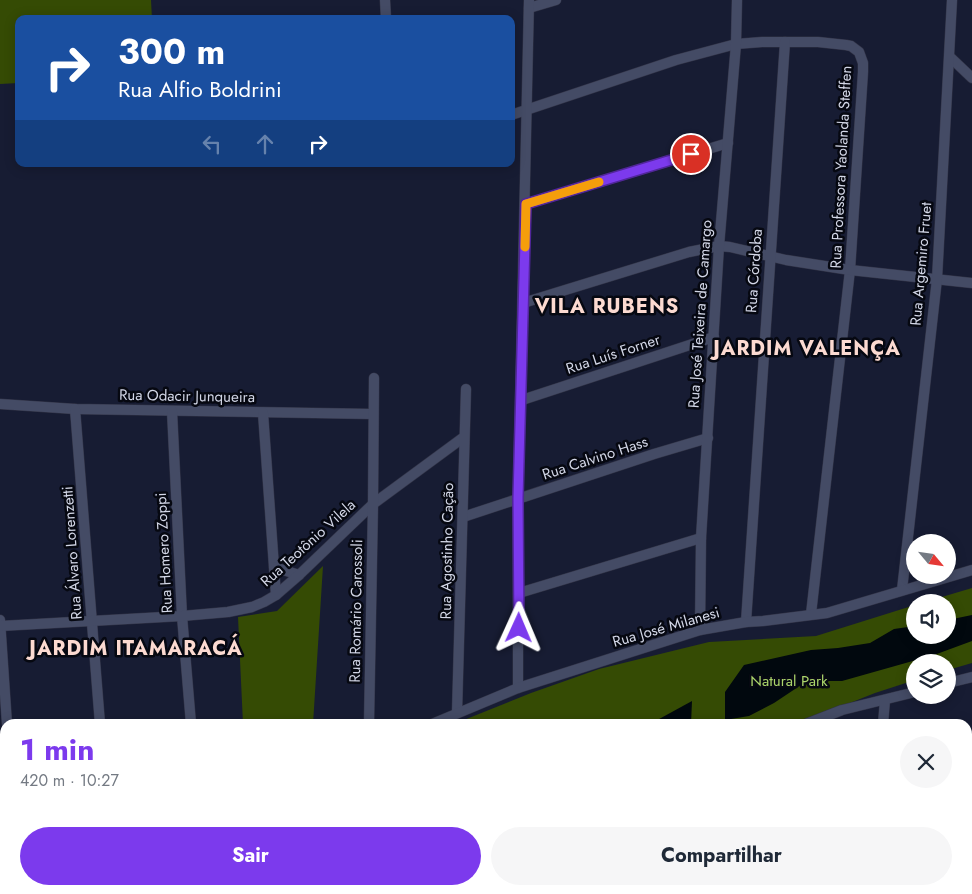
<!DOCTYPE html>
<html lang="pt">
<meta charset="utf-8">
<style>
:root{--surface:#fff;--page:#f6f6f7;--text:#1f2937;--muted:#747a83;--accent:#7c3aed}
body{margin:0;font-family:Jost,sans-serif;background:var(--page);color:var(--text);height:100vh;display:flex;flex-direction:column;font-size:19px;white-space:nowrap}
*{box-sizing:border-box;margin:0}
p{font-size:16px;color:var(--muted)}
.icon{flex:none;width:28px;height:28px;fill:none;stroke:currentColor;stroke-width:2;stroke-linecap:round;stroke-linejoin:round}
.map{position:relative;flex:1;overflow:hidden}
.drawer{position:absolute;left:0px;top:719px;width:972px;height:176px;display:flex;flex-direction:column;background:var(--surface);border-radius:15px 15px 0 0;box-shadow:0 2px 12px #0003}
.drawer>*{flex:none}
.top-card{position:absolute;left:15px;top:15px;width:500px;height:152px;border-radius:10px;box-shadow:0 2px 12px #0003;background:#1a4fa0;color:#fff;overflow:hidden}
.needle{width:32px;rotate:119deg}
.controls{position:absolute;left:906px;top:534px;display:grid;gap:10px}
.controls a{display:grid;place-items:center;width:50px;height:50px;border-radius:50%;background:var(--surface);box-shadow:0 2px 12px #0003;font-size:25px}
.pin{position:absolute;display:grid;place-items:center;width:42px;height:42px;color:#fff;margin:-21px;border:2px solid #fff;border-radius:50%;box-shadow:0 1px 5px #0007}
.me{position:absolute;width:55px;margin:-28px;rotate:1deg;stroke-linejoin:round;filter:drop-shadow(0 0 4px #0008)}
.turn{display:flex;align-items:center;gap:18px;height:105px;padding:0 20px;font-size:22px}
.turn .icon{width:65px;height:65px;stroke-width:2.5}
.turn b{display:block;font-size:35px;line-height:42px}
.lanes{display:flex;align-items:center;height:48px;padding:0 20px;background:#0003;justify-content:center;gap:25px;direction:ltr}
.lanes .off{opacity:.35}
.round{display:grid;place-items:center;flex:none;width:52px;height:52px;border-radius:26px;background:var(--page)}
.summary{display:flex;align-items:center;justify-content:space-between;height:85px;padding:0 20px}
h1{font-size:30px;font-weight:700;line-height:38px;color:var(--accent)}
.button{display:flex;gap:10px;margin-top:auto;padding:10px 20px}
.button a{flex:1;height:58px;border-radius:30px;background:var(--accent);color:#fff;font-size:20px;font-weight:700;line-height:58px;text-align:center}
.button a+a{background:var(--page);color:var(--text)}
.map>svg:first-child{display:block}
</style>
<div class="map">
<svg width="972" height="894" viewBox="0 0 972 894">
<rect width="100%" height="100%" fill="#171c33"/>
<g fill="#354b04">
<polygon points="0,0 151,0 152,19 19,19 19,83 0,84"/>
<polygon points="323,566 313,724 243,724 238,617 277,611"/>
<polygon points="972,588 972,663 948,670 948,662 915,662 915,680 875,693 797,724 454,724 531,693 599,669 709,642 816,636 915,605 915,635 948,635 948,602 925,602"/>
</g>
<polygon fill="#3b5012" points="164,890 556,890 557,894 158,894"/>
<g fill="#01080e">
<polygon points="972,615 972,641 934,655 842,681 807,681 774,703 749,716 725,720 725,692 744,665 811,650 838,648 870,643 894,629 915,626 915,635 948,635 948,620"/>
<polygon points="692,701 691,724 650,724"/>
</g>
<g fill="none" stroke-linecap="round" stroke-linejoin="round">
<g stroke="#323447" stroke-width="11">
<g id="minor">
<polyline points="385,0 386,19"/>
<polyline points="529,8 556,0"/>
<polyline points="950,57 972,78"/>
<polyline points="511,115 676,60 736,44 762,42 818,42 846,45 851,46 859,52 863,63 863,72 850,270 811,614"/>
<polyline points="526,204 728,143"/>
<polyline points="523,303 689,252 719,246 730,247 786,260 850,270 972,283"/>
<polyline points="522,400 714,337"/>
<polyline points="0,404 75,409 373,414"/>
<polyline points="75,409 100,724"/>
<polyline points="172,411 182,616 191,724"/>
<polyline points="263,413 276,595"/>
<polyline points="463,517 654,454 708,438"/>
<polyline points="274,567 299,575"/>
<polyline points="902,590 937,279 952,0"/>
<polyline points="519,593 701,538"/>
<polyline points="0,620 7,724"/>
<polyline points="746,622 785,42"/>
<polyline points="0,626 182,616 228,612 252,607 264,602 276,595 299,575 373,504 464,437"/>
<polyline points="700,630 701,538 719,246 736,44 737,0"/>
<polyline points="948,683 972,677"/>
<polyline points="518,688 518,498 529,0"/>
<polyline points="457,713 466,389"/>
<polyline points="369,724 373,504 374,378"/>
<polyline points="432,724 518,688 700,630 746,622 763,621 827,613 972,570"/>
<polyline points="806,724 842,710 915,692"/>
<polyline points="883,724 885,700"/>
<polyline points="0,777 5,782"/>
<polyline points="968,820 972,779"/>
<polyline points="21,890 21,894"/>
<polyline points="114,890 115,894"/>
<polyline points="134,894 142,890"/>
<polyline points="778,894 778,890"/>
<polyline points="866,894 866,890"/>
<polyline points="959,894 960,890"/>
</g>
</g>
<use href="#minor" stroke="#444b65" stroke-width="10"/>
</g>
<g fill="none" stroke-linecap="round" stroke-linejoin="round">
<g stroke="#51269a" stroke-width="12">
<polyline id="route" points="519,628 518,498 526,204 691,154"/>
</g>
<use href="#route" stroke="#7c3aed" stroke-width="9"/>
<polyline stroke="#f59e0b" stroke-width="9" points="525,247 526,204 599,182"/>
</g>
<g text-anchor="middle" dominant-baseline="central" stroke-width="5" stroke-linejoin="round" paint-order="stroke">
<g font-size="15" fill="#d3d7e7" stroke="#060811">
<text transform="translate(841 167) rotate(-87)">Rua Professora Yaolanda Steffen</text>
<text transform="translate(921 264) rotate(-85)">Rua Argemiro Fruet</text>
<text transform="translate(754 271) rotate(-86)">Rua Córdoba</text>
<text transform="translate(700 314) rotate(-86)">Rua José Teixeira de Camargo</text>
<text transform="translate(613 354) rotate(-18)">Rua Luís Forner</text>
<text transform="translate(187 396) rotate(1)">Rua Odacir Junqueira</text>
<text transform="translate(595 458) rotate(-18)">Rua Calvino Hass</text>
<text transform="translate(308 543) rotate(-42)">Rua Teotônio Vilela</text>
<text transform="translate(447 551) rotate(-89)">Rua Agostinho Cação</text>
<text transform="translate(72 553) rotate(-94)">Rua Álvaro Lorenzetti</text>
<text transform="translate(164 553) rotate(-93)">Rua Homero Zoppi</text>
<text transform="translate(356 611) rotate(-89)">Rua Romário Carossoli</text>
<text transform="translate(666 627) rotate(-16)">Rua José Milanesi</text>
</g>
<g font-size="15" fill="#acd56b" stroke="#060811">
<text x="789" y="681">Natural Park</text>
</g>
<g font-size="20" font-weight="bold" letter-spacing="1" fill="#fcdad1" stroke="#060811">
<text x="607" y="306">VILA RUBENS</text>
<text x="807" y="348">JARDIM VALENÇA</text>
<text x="136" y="648">JARDIM ITAMARACÁ</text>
</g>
</g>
</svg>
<div class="controls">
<a><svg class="needle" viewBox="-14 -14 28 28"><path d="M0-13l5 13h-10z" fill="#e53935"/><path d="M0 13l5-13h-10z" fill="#747a83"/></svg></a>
<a><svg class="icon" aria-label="sound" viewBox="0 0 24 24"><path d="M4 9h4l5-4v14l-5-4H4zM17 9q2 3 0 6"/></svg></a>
<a><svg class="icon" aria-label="layers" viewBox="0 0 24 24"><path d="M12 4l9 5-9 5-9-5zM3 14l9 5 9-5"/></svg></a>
</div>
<div class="pin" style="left:691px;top:154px;background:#d93025"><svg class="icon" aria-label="arrive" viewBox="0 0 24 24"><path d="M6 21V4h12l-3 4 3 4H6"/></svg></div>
<svg class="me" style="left:519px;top:628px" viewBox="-20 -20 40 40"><path d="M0-17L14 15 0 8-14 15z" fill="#7c3aed" stroke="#fff" stroke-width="4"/></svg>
<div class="top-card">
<div class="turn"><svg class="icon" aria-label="right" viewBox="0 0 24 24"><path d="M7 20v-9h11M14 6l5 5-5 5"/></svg><div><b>300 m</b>Rua Alfio Boldrini</div></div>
<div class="lanes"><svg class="icon off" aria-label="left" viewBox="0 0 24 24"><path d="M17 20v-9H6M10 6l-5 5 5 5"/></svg><svg class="icon off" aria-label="ahead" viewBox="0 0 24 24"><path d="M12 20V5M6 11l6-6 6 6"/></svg><svg class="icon" aria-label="right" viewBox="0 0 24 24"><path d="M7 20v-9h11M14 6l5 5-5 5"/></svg></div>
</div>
<section class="drawer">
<div class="summary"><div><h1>1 min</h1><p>420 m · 10:27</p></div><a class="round"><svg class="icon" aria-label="close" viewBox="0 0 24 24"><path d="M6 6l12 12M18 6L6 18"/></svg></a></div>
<div class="button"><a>Sair</a><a>Compartilhar</a></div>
</section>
</div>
